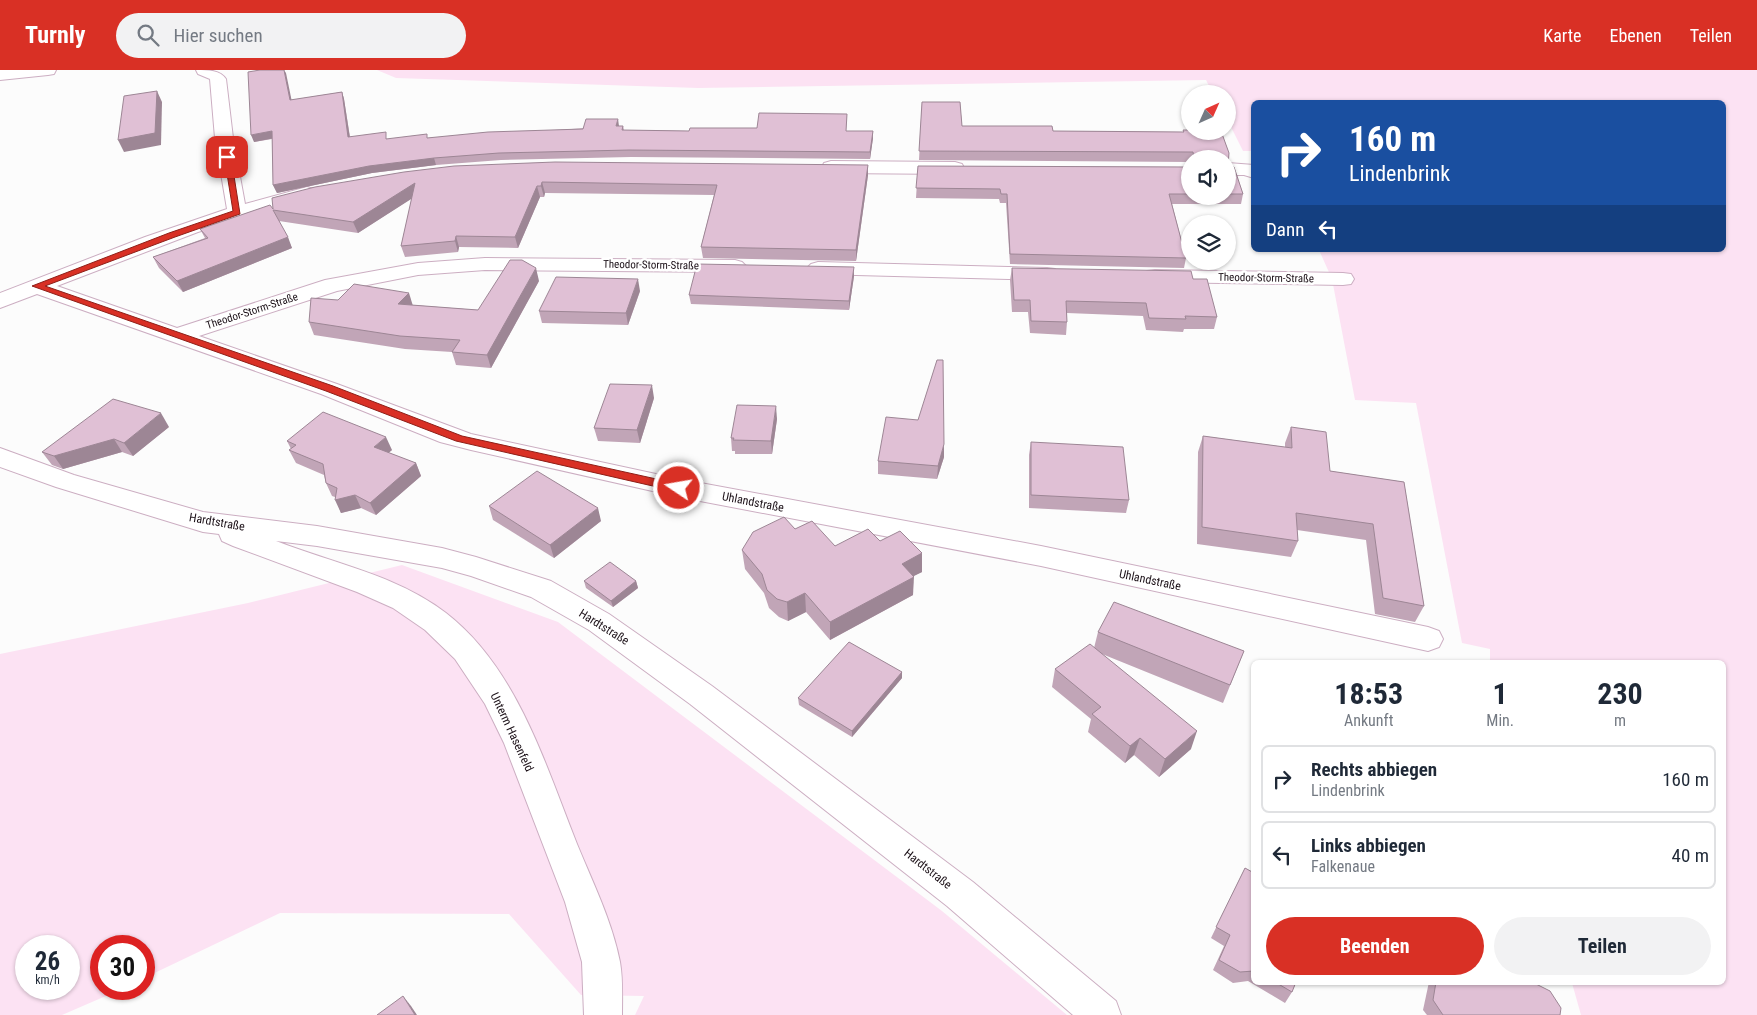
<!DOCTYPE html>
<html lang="de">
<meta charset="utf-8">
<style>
:root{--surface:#fff;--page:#f2f2f3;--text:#1f2937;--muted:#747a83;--line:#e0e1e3;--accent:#d93025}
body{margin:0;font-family:"Roboto Condensed",sans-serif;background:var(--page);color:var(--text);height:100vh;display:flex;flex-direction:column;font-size:19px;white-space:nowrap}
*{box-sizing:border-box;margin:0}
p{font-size:16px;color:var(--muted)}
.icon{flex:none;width:28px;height:28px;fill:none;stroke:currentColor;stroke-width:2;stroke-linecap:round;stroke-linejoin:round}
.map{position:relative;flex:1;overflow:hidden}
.sheet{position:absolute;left:1251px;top:590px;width:475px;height:325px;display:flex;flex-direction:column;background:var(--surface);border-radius:8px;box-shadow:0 1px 4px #0004}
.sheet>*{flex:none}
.banner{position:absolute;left:1251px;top:30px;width:475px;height:152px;border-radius:8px;box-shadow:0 1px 4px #0004;background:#1a4fa0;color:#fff;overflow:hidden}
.needle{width:32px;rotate:45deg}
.fabs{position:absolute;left:1181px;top:15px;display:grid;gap:10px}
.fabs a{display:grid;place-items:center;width:55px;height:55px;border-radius:50%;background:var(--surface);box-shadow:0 1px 4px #0004;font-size:25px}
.speed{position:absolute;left:15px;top:865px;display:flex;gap:10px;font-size:25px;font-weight:700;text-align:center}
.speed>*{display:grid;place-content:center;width:65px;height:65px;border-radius:50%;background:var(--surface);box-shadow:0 1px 4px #0004;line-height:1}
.speed small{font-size:12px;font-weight:400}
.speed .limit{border:8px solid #d22;background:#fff;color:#111}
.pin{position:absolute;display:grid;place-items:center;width:42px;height:42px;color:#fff;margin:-21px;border-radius:10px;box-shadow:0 2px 8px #0006}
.me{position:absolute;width:55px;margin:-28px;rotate:282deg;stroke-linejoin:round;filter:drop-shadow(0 0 4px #0008)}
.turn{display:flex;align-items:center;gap:18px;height:105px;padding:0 15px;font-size:22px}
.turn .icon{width:65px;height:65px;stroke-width:2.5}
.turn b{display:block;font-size:35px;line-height:42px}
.then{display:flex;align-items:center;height:48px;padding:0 15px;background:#0003;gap:10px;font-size:19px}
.eta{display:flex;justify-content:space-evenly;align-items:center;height:85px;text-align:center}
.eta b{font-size:30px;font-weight:700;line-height:35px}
.primary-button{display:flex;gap:10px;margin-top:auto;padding:10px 15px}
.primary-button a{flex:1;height:58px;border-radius:30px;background:var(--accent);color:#fff;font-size:20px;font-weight:700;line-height:58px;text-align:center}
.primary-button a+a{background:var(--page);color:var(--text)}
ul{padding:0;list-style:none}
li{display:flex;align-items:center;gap:15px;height:68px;margin:0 10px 8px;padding:0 5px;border:2px solid var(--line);border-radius:8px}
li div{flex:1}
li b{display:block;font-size:19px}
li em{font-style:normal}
header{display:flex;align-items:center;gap:30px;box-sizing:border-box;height:70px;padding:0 25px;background:var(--accent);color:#fff}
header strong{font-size:24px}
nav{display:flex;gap:28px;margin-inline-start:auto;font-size:18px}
.search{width:350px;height:45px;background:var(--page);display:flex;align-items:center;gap:12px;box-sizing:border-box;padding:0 18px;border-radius:28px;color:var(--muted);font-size:19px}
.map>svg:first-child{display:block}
</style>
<header>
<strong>Turnly</strong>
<div class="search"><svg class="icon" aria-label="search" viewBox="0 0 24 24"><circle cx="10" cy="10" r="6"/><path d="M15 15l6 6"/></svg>Hier suchen</div>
<nav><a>Karte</a><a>Ebenen</a><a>Teilen</a></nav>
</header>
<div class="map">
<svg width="1757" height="945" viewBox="0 0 1757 945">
<rect width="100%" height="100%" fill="#fcfcfc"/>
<g fill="#fce2f3" fill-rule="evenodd">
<polygon points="377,0 1757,0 1757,945 1581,945 1572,913 1724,912 1724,592 1490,592 1490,579 1462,573 1416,333 1355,330 1332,209 1319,180 1724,180 1724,32 1254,32 1254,81 1243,81 1228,51 1228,24 1213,24 1206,10 698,18 396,8"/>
<path d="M402,495L558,552L942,841L1067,945H635L644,926L581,925L509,844L280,843L144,908V876H101V919H122L62,945H0V584L248,533ZM26,876H69V919H26Z"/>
</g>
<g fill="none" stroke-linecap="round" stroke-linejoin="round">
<g stroke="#ccaec2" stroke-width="2">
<g id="minor">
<polygon points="0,0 56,0 54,4 48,5 0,10"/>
<path d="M196,0C209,0 220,0 226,9L233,68L245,134L307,117L314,119L317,123L314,127L198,162L57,216L177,258L325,210L418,193L485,188L735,190L742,192L746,196L742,200L735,202L485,200L418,205L337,221L199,266L337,314L471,364L679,409L1041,476L1428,557L1439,561L1443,569L1439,577L1428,581L1041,496L679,427L471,380L440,372L321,324L37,224L0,238V223L145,167L227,139L215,68L210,9L198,4Z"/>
<polygon points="831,91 955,92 962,94 964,98 962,102 955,104 831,103 824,101 822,97 824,93"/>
<polygon points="1228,93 1254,95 1254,108 1244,105 1228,105"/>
<polygon points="818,192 1047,198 1055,199 1058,204 1055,209 1047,210 818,204 811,202 807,198 811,194"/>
<polygon points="1155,200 1343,203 1351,204 1354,209 1351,214 1343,215 1155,212 1147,211 1144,206 1147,201"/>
<path d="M0,378L74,405L203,442L317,456L442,478L476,487L551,511L609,544L712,616L973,812L1116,931L1121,945H1073L947,836L690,634L589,560L531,527L471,506L442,498L317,476L276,471C332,493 397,505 446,543C517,598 545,694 577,774C593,813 612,851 620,892C623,909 622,927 622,945H584L582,892L565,832L504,673L485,634L455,589L425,560L393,538L357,522L233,476L222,471L219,464L203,462L56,417L0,397Z"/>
</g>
</g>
<use href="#minor" fill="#fff" fill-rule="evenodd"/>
</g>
<g fill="#c1a5b7">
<polygon points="260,0 284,0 291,30 342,22 344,29 350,67 389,69 428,68 619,56 623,56 624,60 689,61 757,58 847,44 846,61 873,61 873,68 870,89 631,87 501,90 436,95 372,103 277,123 273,115 272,69 254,72"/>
<polygon points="922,32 960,32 962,56 1052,56 1053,61 1183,62 1183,60 1190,60 1190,61 1221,61 1229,83 1228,96 1234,97 1243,124 1241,134 1172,134 1186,188 1184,198 1010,194 1006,133 1000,133 999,129 916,128 918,96 1190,97 1190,126 1228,126 1228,89 1190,89 1190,92 919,90"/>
<polygon points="868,95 868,105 856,191 703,188 701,177 714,125 545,123 544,127 540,127 518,178 459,177 458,182 405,187 401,176 412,128 358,163 279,151 292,178 183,222 159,198 153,187 205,168 200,159 273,139 315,117"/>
<polygon points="1012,198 1193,209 1217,247 1214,259 1184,259 1183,262 1146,260 1143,246 1067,243 1067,252 1066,265 1030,263 1028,242 1012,242 1010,210"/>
<polygon points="854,206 849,240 691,234 689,225"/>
<polygon points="539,211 491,298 456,295 452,282 405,279 314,265 309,252 413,235 478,240"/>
<polygon points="640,221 628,255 542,253 539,241"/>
<polygon points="654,328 640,373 598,371 594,358"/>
<polygon points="777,349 772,384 735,384 735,381 732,381 731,368"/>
<polygon points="918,350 944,387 937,409 878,404 878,391"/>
<polygon points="169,357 133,386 122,382 63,399 52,395 42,382"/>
<polygon points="1291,357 1330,401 1404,412 1424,536 1415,552 1375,544 1366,470 1297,460 1298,471 1291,487 1197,474 1198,382 1203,366 1285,377 1285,373"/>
<polygon points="287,371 392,380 388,383 416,393 421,406 376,445 361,438 341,443 335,427 332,426 326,413 324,405 296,393 289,380 291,379"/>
<polygon points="1031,372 1129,430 1126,443 1029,438 1029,385"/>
<polygon points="489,436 601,451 554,488 493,450"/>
<polygon points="880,471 922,483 922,502 913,506 913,525 830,570 806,542 788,551 779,547 769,538 764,523 745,499 742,480 835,476"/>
<polygon points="584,511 636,511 638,518 613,537 586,518"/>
<polygon points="1098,562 1244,581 1223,633 1102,584 1191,679 1159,707 1134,685 1125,693 1088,662 1091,649 1052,617 1055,599 1094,578"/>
<polygon points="902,602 902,608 852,667 799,635 798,628"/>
<polygon points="1245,798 1254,803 1254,912 1296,912 1292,922 1285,933 1248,911 1233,913 1213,900 1224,876 1211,868"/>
<polygon points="1429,912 1532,912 1560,945 1427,945 1423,940"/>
</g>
<g fill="#9d8695">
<polygon points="284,0 286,3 293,37 290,30"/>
<polygon points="157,21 162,32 161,75 124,82 118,70"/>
<polygon points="342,22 344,29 351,75 348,67"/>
<polygon points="618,49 619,56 616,56"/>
<polygon points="272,61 275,68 254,72 251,65"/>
<polygon points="873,61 873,68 870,89 870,82"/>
<polygon points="434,88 436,95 372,103 277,123 273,115 369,96"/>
<polygon points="868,95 868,105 856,191 856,180"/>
<polygon points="542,112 545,123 544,127 541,116"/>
<polygon points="415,113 419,124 358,163 353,152"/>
<polygon points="537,116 540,127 518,178 515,167"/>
<polygon points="456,166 459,177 458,182 455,171"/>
<polygon points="288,167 292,178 183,222 177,211"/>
<polygon points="854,197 854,206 849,240 849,231"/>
<polygon points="536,198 539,211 491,298 487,285"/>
<polygon points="638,209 640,221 628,255 626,243"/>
<polygon points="409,223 413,236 398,234"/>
<polygon points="652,315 654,328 640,373 637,360"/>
<polygon points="776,336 777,349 772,384 771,371"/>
<polygon points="161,343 169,357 133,386 124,373"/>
<polygon points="386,367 392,380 380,390 374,377"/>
<polygon points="114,369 122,382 63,399 54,386"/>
<polygon points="944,374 944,387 937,409 938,396"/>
<polygon points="416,393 421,406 376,445 370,433"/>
<polygon points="355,425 361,438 341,443 335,430"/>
<polygon points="598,438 601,451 554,488 550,475"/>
<polygon points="922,483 922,502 902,512 902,494"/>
<polygon points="914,507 913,525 830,570 830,552"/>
<polygon points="636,511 638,518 613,537 611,531"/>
<polygon points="805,523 806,542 788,551 787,532"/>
<polygon points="902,602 902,608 852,667 852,661"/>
<polygon points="1197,661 1191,679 1159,707 1165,689"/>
<polygon points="1140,668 1134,685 1125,693 1130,676"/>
<polygon points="403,926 411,936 417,945 415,945"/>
</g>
<g fill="#e0c0d5" stroke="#9d8695">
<polygon points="260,0 284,0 290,30 342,22 348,67 386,62 386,69 427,64 427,68 488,62 583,59 586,49 618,49 616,56 623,56 622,60 689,61 690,58 757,58 759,43 847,44 846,61 873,61 870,82 629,80 499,83 434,88 369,96 273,115 272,61 251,65 248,2"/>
<polygon points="157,21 155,63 118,70 124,26"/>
<polygon points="922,32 960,32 962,56 1052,56 1053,61 1184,62 1183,60 1190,60 1190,61 1221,61 1229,83 1228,96 1234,97 1243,124 1228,124 1228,89 1194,89 1193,82 919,81"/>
<polygon points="555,92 868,95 856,180 701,177 717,115 542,112 541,116 537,116 515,167 456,166 455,171 401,176 415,113 353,152 273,140 288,167 177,211 153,187 208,168 200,159 270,135 273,139 272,128 315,117 404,102 454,96"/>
<polygon points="918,96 1190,97 1190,124 1169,124 1186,188 1010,184 1007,124 1001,124 1000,119 916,118"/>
<polygon points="510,190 522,190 536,198 487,285 452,282 460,270 400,266 309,252 311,228 338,230 354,214 409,223 398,234 478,240"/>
<polygon points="697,194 854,197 849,231 689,225"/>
<polygon points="1012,198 1191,201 1193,209 1207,209 1217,247 1185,246 1186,249 1149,248 1146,233 1066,231 1067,252 1031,251 1030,230 1014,230"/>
<polygon points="556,207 638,209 626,243 539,241"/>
<polygon points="937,290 943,290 944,374 938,396 878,391 886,347 918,350"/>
<polygon points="610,314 652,315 637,360 594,358"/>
<polygon points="113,329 161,343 124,373 114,369 54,386 42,382"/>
<polygon points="737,335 776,336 771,371 733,370 734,368 731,368"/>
<polygon points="323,342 386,367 374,377 416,393 370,433 355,425 335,430 337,418 326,413 323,394 289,380 296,375 287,371"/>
<polygon points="1291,357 1326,362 1330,401 1404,412 1424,536 1383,528 1373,454 1296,443 1298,471 1202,457 1203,366 1292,378"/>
<polygon points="1031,372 1123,377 1129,430 1031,425"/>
<polygon points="537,401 598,438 550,475 489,436"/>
<polygon points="784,447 795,459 812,451 835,476 868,459 880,471 900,461 922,483 902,494 914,507 830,552 805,523 787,532 777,529 767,520 762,504 742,480 753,462"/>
<polygon points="610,492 636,511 611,531 584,511"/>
<polygon points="1114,532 1244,581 1230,615 1098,562"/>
<polygon points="849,572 902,602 852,661 798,628"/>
<polygon points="1090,574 1197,661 1165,689 1140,668 1130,676 1092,644 1101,637 1055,599"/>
<polygon points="1245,798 1254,803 1254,901 1240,902 1219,890 1230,865 1216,857"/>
<polygon points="1275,912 1296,912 1292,922"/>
<polygon points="1436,912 1532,912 1550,921 1561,938 1560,945 1443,945 1433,930"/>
<polygon points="403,926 415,945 377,945"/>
</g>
<polygon fill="#d93025" stroke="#8d1f18" points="224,85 231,87 240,144 175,167 45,216 333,316 462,366 679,414 683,415 684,418 683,421 679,422 456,371 326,321 32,216 169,163 233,141"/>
<g text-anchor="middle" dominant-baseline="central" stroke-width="5" stroke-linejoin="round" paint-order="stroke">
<g font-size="11" fill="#1b1017" stroke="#fff">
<text transform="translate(651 195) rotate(1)">Theodor-Storm-Straße</text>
<text transform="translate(1266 208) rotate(1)">Theodor-Storm-Straße</text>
<text transform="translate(252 241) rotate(-18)">Theodor-Storm-Straße</text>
</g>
<g font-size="12" fill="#1b1017" stroke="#fff">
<text transform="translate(753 432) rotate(11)">Uhlandstraße</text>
<text transform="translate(217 452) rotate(10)">Hardtstraße</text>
<text transform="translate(1150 510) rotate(12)">Uhlandstraße</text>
<text transform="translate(604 557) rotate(32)">Hardtstraße</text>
<text transform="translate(512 662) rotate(65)">Unterm Hasenfeld</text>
<text transform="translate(928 799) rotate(38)">Hardtstraße</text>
</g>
</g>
</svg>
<div class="fabs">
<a><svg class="needle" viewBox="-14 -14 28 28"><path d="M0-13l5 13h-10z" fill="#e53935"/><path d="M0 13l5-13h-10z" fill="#747a83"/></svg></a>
<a><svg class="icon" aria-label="sound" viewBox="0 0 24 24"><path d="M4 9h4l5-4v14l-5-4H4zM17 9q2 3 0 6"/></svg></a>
<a><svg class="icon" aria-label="layers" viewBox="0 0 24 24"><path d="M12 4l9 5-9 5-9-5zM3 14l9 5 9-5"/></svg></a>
</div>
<div class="speed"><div>26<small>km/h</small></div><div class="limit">30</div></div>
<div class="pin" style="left:227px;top:87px;background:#d93025"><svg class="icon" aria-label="arrive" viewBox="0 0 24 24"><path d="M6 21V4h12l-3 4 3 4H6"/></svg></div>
<svg class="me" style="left:679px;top:418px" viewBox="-20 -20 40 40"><circle r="17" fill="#d93025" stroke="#fff" stroke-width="3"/><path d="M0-11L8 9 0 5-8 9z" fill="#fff"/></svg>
<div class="banner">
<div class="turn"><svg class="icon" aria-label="right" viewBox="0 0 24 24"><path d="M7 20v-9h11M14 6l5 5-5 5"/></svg><div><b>160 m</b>Lindenbrink</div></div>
<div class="then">Dann<svg class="icon" aria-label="left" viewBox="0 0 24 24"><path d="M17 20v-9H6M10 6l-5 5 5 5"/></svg></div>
</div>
<section class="sheet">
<div class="eta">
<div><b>18:53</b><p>Ankunft</p></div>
<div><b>1</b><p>Min.</p></div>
<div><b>230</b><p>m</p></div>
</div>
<ul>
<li><svg class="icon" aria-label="right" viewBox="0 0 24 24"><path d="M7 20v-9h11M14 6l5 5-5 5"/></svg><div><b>Rechts abbiegen</b><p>Lindenbrink</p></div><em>160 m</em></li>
<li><svg class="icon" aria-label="left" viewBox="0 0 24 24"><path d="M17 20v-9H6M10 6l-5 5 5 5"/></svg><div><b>Links abbiegen</b><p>Falkenaue</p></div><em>40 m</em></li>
</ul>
<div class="primary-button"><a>Beenden</a><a>Teilen</a></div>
</section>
</div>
